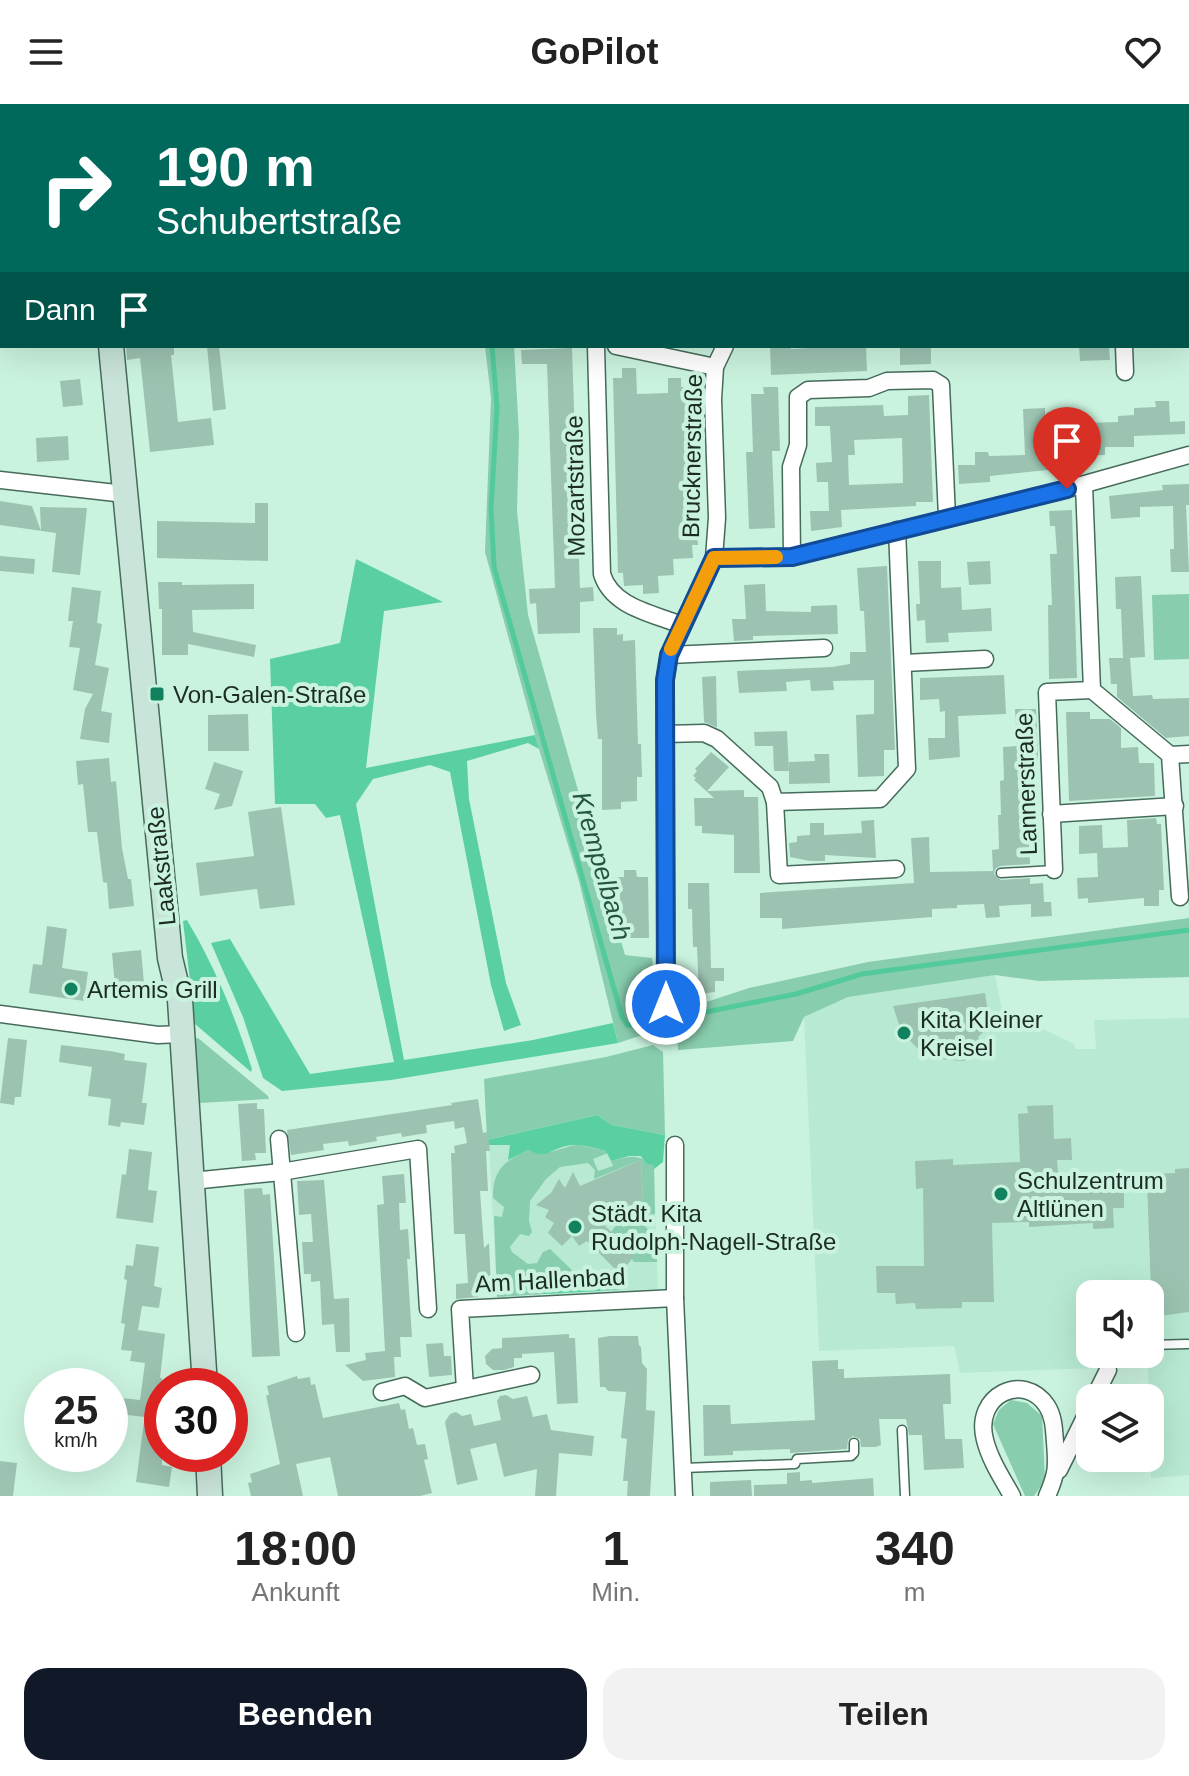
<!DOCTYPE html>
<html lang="de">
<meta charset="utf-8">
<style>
:root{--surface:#fff;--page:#f2f2f2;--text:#222;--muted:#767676;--accent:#111827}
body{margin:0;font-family:Helvetica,sans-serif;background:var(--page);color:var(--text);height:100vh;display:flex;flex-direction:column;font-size:30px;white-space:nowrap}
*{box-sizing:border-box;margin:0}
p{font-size:26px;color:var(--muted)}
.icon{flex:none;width:44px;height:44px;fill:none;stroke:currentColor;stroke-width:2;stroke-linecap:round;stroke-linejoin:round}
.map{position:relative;height:1392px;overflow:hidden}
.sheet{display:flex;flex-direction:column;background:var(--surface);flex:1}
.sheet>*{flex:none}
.banner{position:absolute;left:0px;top:0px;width:1190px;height:244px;box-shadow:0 8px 32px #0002;background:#00695c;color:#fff;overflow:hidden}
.fabs{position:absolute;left:1076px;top:1176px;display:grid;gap:16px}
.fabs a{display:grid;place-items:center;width:88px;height:88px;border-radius:16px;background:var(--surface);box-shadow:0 8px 32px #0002;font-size:40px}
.speed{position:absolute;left:24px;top:1264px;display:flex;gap:16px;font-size:40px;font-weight:700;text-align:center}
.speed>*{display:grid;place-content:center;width:104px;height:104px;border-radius:50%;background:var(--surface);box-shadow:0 8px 32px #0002;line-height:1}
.speed small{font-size:20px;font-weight:400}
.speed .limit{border:12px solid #d22;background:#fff;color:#111}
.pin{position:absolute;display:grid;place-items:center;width:68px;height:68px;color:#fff;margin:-82px -34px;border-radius:50% 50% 50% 0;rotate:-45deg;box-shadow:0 0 8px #0007}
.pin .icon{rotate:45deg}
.me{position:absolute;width:88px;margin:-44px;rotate:0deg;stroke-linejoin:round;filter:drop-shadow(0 0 6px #0008)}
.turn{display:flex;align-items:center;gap:28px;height:168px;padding:0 24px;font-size:36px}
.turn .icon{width:104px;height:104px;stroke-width:2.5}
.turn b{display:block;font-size:56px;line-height:68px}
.then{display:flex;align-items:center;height:76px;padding:0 24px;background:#0003;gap:16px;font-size:30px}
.eta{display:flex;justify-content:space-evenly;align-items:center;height:136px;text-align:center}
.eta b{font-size:48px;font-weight:700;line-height:56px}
.action{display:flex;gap:16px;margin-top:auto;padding:16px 24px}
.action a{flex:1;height:92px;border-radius:24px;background:var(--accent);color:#fff;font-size:32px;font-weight:700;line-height:92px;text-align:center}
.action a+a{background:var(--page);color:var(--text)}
header{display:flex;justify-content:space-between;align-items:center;height:104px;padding:0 24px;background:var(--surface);font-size:36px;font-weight:700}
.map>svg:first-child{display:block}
</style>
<header><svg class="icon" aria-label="menu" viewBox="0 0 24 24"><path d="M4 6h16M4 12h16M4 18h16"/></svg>GoPilot<svg class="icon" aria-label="heart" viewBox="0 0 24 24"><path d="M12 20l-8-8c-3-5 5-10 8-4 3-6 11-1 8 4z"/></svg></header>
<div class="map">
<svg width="1189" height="1392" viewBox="0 0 1189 1392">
<rect width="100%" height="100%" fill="#caf3df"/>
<g fill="#b8ead3" fill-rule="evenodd">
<path d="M995,871L1002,905L1074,940L1076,945H1096L1094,916L1189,914V1371L1151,1374L1148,1262L960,1269L954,1242L819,1247L804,913L847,893ZM1090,1190H1150V1250H1090Z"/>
<polygon points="653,1039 658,1185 497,1193 489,1041"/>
</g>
<g fill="#88cdae">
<polygon points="485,242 514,242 519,330 517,407 528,511 625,851 652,854 661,925 618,939 579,777 539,645 485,448 491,294"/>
<polygon points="1189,490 1189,555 1154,556 1152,491"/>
<polygon points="1189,814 1189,873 1039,877 995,871 848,893 804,913 793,937 678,946 676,908 749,884 868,858"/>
<polygon points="194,934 198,934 268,992 269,995 200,999"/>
<polygon points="653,941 663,948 665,1031 612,1021 597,1011 487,1036 484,975 606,953"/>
<path d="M579,1041L606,1047L608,1049L593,1055L598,1067L613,1062L611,1057C629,1052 638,1050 654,1061L655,1110L618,1112L614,1108L643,1096L641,1056L594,1075L595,1066L588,1059L560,1063L546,1075L530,1097L529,1117L532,1128L529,1132L520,1130L510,1143L512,1148L528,1160L537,1159L543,1148L550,1145L573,1167L605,1170L620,1186L601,1187L598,1181H537L544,1190L497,1193L494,1112L502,1113L504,1103L493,1094C493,1065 504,1058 528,1046C546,1055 561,1042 579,1041Z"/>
<polygon points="642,1118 656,1136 657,1158 634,1158 611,1128 618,1119 623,1123"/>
<polygon points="1011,1296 1027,1299 1042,1312 1045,1376 1034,1392 1025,1392 993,1320 999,1306"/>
</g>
<g fill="#5ad0a2">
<polygon points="356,455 443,498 384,507 366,664 535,631 539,645 528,639 467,657 469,695 506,879 521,921 504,927 491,881 450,668 430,661 373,675 356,700 404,956 533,936 613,919 618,939 391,976 282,987 263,974 243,913 211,839 230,835 310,970 394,958 340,711 326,714 315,700 275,700 270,555 340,539"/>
<path d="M187,816C215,863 235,912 252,965L251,968L195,920L183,817Z"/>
<path d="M597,1011L612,1021L665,1031L663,1058L654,1065V1061L647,1060L641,1052H629L611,1057L606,1047C593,1044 579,1039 566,1042C550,1045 548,1056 528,1046L508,1056L510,1041H489L487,1036Z"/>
<polygon points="553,1169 581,1181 598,1181 601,1187 544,1190 537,1181 541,1171"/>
</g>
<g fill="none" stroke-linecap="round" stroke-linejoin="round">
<g stroke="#53ca9c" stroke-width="5">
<polyline points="416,0 416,2"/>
<polyline points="492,242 497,304 491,404 494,463 622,913 627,921 636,922 796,890 862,870 1189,826"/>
</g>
</g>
<g fill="#9cc3b1" fill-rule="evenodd">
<polygon points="126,242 174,242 174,251 171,251 178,318 211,314 214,341 150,348 140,254 127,256"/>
<polygon points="207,242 219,242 226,305 213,307"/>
<polygon points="848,242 866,242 867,267 771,271 770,243 791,243 791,245"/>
<polygon points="900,242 931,242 931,260 900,261"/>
<polygon points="1079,242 1109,242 1110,256 1080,257"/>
<polygon points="572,244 580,484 593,483 594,497 580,498 580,529 538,530 536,499 530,500 529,485 555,484 547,260 522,260 521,246"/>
<polygon points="622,264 636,264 637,290 668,289 668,274 681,274 681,283 690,283 698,441 692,441 693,454 673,455 674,471 658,472 659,489 643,490 643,481 624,482 623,469 618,469 613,274 622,274"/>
<polygon points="80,275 83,301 63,303 60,277"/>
<polygon points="763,283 778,283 780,347 772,347 775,424 749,425 746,348 753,348 751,290 764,290"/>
<path d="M929,291L933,398H916V402L841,406L842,423L811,427L810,407H829L828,378H817L816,359L832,358L830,322H815V303L883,301L884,312L908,311V292ZM902,334L903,379L849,381L848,351H855L854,336Z"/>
<polygon points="1155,297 1169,297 1170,318 1185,317 1185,330 1134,332 1134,343 1105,343 1105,351 1057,352 1057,365 990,372 990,378 959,380 958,361 975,361 975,348 988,348 989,352 1025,351 1023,305 1045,304 1045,332 1056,333 1085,332 1085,319 1118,318 1118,312 1134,311 1134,304 1156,303"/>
<polygon points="68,332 69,356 37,358 36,334"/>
<polygon points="1189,380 1189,401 1186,401 1189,468 1171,468 1170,445 1174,445 1173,402 1140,403 1140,413 1111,415 1109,392 1163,386 1162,381"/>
<polygon points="0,397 32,402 41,427 40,403 87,404 80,471 52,468 56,429 0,421"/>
<polygon points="255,399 268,399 268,457 157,454 157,417 255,419"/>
<polygon points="1072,406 1077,574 1049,575 1048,501 1052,501 1050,450 1057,450 1055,422 1050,422 1049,407"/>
<polygon points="0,452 35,455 34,470 0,467"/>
<polygon points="918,457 941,457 941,484 961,483 962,506 991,504 992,527 948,529 949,538 926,539 925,516 917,517 916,500 920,500"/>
<polygon points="990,457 991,480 969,481 967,458"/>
<polygon points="887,462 895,646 884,646 884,672 858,673 856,611 874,610 874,576 833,577 834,586 811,587 810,576 786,578 787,587 739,589 737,567 832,563 850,560 850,548 866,548 864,507 860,507 857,464"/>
<polygon points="1141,472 1145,553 1130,554 1133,592 1152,591 1153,595 1189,594 1189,632 1166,634 1117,593 1117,580 1111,580 1109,554 1123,554 1121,505 1116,505 1115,473"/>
<polygon points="158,478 182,478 182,481 254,480 254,505 192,506 193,528 256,541 254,553 188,540 188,551 162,551 162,505 159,505"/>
<polygon points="765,480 766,507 811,508 811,502 837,501 838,530 753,532 753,536 734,537 732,515 746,515 744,481"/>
<polygon points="72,483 101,487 97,519 102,520 95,561 109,564 101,607 112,609 109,639 80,635 85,605 93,590 73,586 80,544 69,543 73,517 68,517"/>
<polygon points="593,524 617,524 617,531 623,530 623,537 635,536 638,640 641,640 642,673 637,673 637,697 621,698 621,705 602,706 602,635 598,635 596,610"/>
<polygon points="1004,571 1006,610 958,612 960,653 929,656 928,634 945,634 945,607 940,608 939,595 920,596 920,574"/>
<polygon points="716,572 717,623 716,623 704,618 702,573"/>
<polygon points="1015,605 1036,605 1038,655 1033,657 1034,690 1031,691 1032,724 1028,724 1030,760 1000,762 995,765 994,770 1001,776 1030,774 1030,780 1043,779 1044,798 1051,798 1052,812 1031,813 1031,800 999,802 1000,813 986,814 984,800 957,801 957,804 932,805 932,813 782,825 782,814 760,814 760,789 914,779 911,734 929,733 930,768 993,767 992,746 999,745 998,711 1001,711 1000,677 1004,676 1003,643 1017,642"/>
<polygon points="1066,608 1090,608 1090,615 1110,615 1121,624 1121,644 1138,643 1139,659 1154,659 1155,692 1069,697"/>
<polygon points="248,610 249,647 208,647 208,611"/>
<polygon points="787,627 789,667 774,667 773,642 755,642 754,628"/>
<polygon points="711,648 729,663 707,687 744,686 744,693 758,693 760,769 734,769 734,731 702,729 702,722 695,722 694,694 714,694 694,676 696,674 693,672 697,667 695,665"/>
<polygon points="814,650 829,650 830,679 789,680 789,658 815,657"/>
<polygon points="109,654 111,678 116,677 122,744 128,775 131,775 134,802 109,805 107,779 103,778 97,728 88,728 83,680 78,681 76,657"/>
<polygon points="214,658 243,667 232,702 214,706 220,690 205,685"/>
<polygon points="281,703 295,801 260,805 257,785 200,792 196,759 254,752 248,708"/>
<polygon points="1156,714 1157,720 1161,720 1164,786 1159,786 1159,802 1144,802 1144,794 1088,799 1088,794 1078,795 1077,774 1098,773 1097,749 1079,750 1079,722 1102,721 1103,744 1128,743 1127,716"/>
<polygon points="874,716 876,754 825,751 825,757 810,757 790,753 789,739 797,738 797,732 810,731 810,719 824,719 824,731 862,729 861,717"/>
<polygon points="624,766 636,766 637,773 648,773 649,834 620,834 620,787 613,787 613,773 624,773"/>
<polygon points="688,779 709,779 711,864 724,864 724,877 715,877 715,888 699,890 697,843 693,843 692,805 688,805"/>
<polygon points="47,822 67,825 62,864 88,868 84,897 29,889 33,860 42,861"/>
<polygon points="141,846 144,879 115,882 112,849"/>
<polygon points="985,889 990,922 978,933 988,948 963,957 939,955 917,944 901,927 893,902"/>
<polygon points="8,934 27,936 21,993 15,993 14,1001 0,999"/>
<polygon points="61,941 110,947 125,950 124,956 147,959 142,999 147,999 144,1021 121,1018 120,1023 108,1021 111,995 88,992 92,963 59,958"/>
<polygon points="478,995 483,1029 487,1028 490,1047 486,1047 488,1087 480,1087 484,1144 489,1139 491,1182 477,1183 478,1193 456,1195 456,1180 468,1179 465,1130 454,1130 451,1049 455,1049 454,1042 467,1039 464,1023 455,1025 454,1017 426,1021 427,1029 402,1033 401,1029 376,1033 377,1037 349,1042 348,1037 323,1040 324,1046 291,1051 287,1026 452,1001 451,999"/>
<polygon points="257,999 257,1005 264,1005 266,1049 255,1049 256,1056 242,1057 238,1000"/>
<polygon points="1053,1001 1054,1035 1071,1034 1072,1056 1057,1056 1059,1081 1124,1079 1124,1104 1113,1104 1114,1124 1093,1125 1093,1119 1029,1123 1029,1118 992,1119 994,1198 962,1198 962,1204 916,1205 915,1199 896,1200 895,1189 877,1189 876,1162 924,1162 923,1084 916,1085 915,1057 953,1055 953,1061 1020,1058 1018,1010 1028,1009 1027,1002"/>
<polygon points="129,1045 152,1048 148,1086 157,1087 153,1119 116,1114 122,1070 126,1071"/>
<polygon points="641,1056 643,1096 598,1115 635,1151 620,1170 587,1137 579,1142 572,1132 562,1142 548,1129 554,1119 545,1113 549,1106 536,1101 551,1089 559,1075 565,1084 573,1068 580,1082"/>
<polygon points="1189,1064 1189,1208 1152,1213 1147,1078 1152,1078 1151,1070 1175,1069 1175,1065"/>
<polygon points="404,1070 406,1099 399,1099 400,1126 408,1125 410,1155 407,1155 412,1233 400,1233 401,1253 394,1253 395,1273 363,1277 345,1261 366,1256 365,1249 385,1247 377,1101 384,1100 382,1072"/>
<polygon points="324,1076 334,1195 349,1194 350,1248 336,1248 334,1220 322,1221 320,1177 311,1178 311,1170 304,1170 302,1138 313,1138 311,1110 299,1111 297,1077"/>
<polygon points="262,1084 263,1091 270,1090 280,1252 252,1253 244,1085"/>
<polygon points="136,1140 159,1143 154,1182 162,1184 159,1204 142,1202 138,1226 165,1230 160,1274 162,1274 162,1295 156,1294 154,1314 118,1310 121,1294 140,1296 145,1259 130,1257 132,1247 121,1246 125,1220 121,1219 127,1176 124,1175 126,1161 133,1162"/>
<polygon points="569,1230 569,1234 575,1234 578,1299 557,1300 554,1248 522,1250 522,1254 514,1254 514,1263 504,1266 493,1266 486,1260 485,1252 492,1245 502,1244 502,1234"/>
<polygon points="610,1232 638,1232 639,1241 641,1243 642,1259 647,1265 646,1306 655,1307 650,1392 627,1392 628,1377 623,1377 627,1335 621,1334 626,1288 608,1287 605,1283 600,1283 598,1234"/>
<polygon points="443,1239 444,1252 451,1252 452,1271 429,1273 426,1240"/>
<polygon points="838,1256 838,1265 844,1265 844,1274 950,1270 951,1300 943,1300 945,1335 962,1335 964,1364 924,1366 922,1331 909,1331 906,1315 879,1315 881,1341 876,1343 861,1343 860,1335 853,1332 848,1336 847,1345 790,1349 790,1345 733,1347 733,1351 704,1352 703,1301 730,1301 731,1320 815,1316 812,1257"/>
<polygon points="297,1272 298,1275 310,1273 311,1281 315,1280 323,1314 399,1299 401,1306 405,1305 409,1325 413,1324 417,1341 425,1340 428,1355 424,1356 432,1389 420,1392 338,1392 330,1353 296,1360 303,1392 251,1392 248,1379 252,1378 250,1370 280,1360 266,1291 269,1291 267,1282"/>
<polygon points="506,1291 513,1295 527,1292 533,1313 547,1310 551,1326 594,1332 592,1352 559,1349 556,1392 535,1392 537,1365 504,1373 496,1339 470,1345 478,1376 457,1381 445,1318 450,1310 456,1308 462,1312 471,1310 474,1322 501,1316 497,1297 500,1292"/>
<polygon points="144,1318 162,1320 162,1361 172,1363 169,1383 136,1378"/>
<polygon points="0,1357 17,1359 13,1392 0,1392"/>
<polygon points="800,1368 800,1377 812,1376 812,1379 873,1374 874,1392 754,1392 754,1381 787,1380 787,1369"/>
<polygon points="751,1376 752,1392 710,1392 710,1378"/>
</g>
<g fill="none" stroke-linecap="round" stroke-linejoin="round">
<g stroke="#466b5b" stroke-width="11">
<g id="lane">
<polyline points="1001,769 1054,766"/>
<polyline points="1150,1241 1187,1240"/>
<polyline points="1109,1266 1117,1250"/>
<polyline points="902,1326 905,1392"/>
<polyline points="683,1364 795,1360 797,1355 851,1352 854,1349 854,1339"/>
</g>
</g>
<g stroke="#466b5b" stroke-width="19">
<g id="street">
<polyline points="569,0 569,2"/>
<polyline points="755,0 755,2"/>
<polyline points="1098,2 1098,0"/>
<polyline points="0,28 2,27"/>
<polyline points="1188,86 1189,86"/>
<polyline points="1188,199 1189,199"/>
<path d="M596,242L602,470C612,503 652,509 681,521"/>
<polyline points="616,242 715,263"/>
<polyline points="1124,242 1125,268"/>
<polyline points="0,376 125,390"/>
<polyline points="1084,381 1092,586 1170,651 1180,793"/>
<polyline points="792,453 791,363 798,341 798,293 808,286 869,284 887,277 933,276 941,281 947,413"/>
<polyline points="714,454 792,453 1067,385 1189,351"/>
<polyline points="669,551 824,544"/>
<polyline points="904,559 985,555"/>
<polyline points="665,630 704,629 717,635 770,683 775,698 880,695 907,665 897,426"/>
<polyline points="1170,651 1189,650"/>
<polyline points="775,698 779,771 896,765"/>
<polyline points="1051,710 1175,702"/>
<polyline points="1054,766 1047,588 1092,586"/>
<polyline points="666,900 665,576 669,551 714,454 717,414 713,295 715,263 725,242"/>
<polyline points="0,910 158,931 181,930"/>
<polyline points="279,1035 296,1229"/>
<polyline points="675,1041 675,1194 684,1392"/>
<polyline points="192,1077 281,1068 418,1045 428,1205"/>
<polyline points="465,1285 460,1205 675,1194"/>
<polyline points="382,1288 405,1282 425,1294 531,1271"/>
<polyline points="1094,1294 1108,1266"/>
<polyline points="1059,1366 1090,1303"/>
<path d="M1012,1392C1002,1374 990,1356 985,1336C973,1291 1024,1267 1047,1302C1054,1313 1054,1326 1055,1338C1057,1362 1057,1370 1047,1392"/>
</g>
</g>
<g stroke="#466b5b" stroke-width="27">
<g id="secondary">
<polyline points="86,0 87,2"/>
<polyline points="111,242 170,854 180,896 205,1282"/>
<polyline points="208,1350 210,1392"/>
</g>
</g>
<use href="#lane" stroke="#fff" stroke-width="8"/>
<use href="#street" stroke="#fff" stroke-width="16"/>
<use href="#secondary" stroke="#c9e4d9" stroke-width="24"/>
</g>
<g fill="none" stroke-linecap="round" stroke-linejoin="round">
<g stroke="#114b97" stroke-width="20">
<polyline id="route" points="666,900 665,576 669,551 714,454 792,453 1067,385"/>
</g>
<use href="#route" stroke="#1a73e8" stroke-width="14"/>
<polyline stroke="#f59e0b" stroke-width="14" points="671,545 714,454 776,453"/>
</g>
<g fill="#12815d" stroke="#caf3df" stroke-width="3">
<rect x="149" y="582" width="16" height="16" rx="4"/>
<circle cx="71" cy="885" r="8"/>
<circle cx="904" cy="929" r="8"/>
<circle cx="1001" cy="1090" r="8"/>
<circle cx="575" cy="1123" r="8"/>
</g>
<g text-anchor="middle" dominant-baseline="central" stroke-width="8" stroke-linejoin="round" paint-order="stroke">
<g font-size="24" fill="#1c2c25" stroke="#caf3df">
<text transform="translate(692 352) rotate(-89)">Brucknerstraße</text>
<text transform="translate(575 382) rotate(-91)">Mozartstraße</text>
<text transform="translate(1026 680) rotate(-92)">Lannerstraße</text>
<text transform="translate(161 762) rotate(-96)">Laakstraße</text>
<text transform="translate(550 1176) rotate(-3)">Am Hallenbad</text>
</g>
<g font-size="24" fill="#1c2c25" stroke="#caf3df" text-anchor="start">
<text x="173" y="590">Von-Galen-Straße</text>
<text x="87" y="885">Artemis Grill</text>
<text x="920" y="915">Kita Kleiner<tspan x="920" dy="28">Kreisel</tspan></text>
<text x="1017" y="1076">Schulzentrum<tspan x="1017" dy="28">Altlünen</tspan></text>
<text x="591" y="1109">Städt. Kita<tspan x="591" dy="28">Rudolph-Nagell-Straße</tspan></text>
</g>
<g font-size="26" font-style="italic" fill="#245542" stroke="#caf3df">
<text transform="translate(602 762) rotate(74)">Krempelbach</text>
</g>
</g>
</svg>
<div class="fabs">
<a><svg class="icon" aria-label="sound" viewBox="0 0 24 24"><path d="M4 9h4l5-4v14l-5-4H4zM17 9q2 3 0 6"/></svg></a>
<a><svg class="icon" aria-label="layers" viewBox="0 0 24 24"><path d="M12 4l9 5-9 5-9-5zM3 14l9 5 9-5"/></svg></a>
</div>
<div class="speed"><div>25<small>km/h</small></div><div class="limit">30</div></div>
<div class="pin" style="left:1067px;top:385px;background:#d93025"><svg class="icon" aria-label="arrive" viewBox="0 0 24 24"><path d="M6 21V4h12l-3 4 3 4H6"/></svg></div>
<svg class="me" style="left:666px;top:900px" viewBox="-20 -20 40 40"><circle r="17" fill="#1a73e8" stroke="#fff" stroke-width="3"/><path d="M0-11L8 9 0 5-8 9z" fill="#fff"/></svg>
<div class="banner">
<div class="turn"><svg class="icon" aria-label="right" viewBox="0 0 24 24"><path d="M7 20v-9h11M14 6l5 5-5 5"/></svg><div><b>190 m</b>Schubertstraße</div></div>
<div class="then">Dann<svg class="icon" aria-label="arrive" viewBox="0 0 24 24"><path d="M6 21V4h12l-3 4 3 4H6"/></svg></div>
</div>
</div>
<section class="sheet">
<div class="eta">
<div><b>18:00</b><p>Ankunft</p></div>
<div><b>1</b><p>Min.</p></div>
<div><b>340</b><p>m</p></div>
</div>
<div class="action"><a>Beenden</a><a>Teilen</a></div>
</section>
